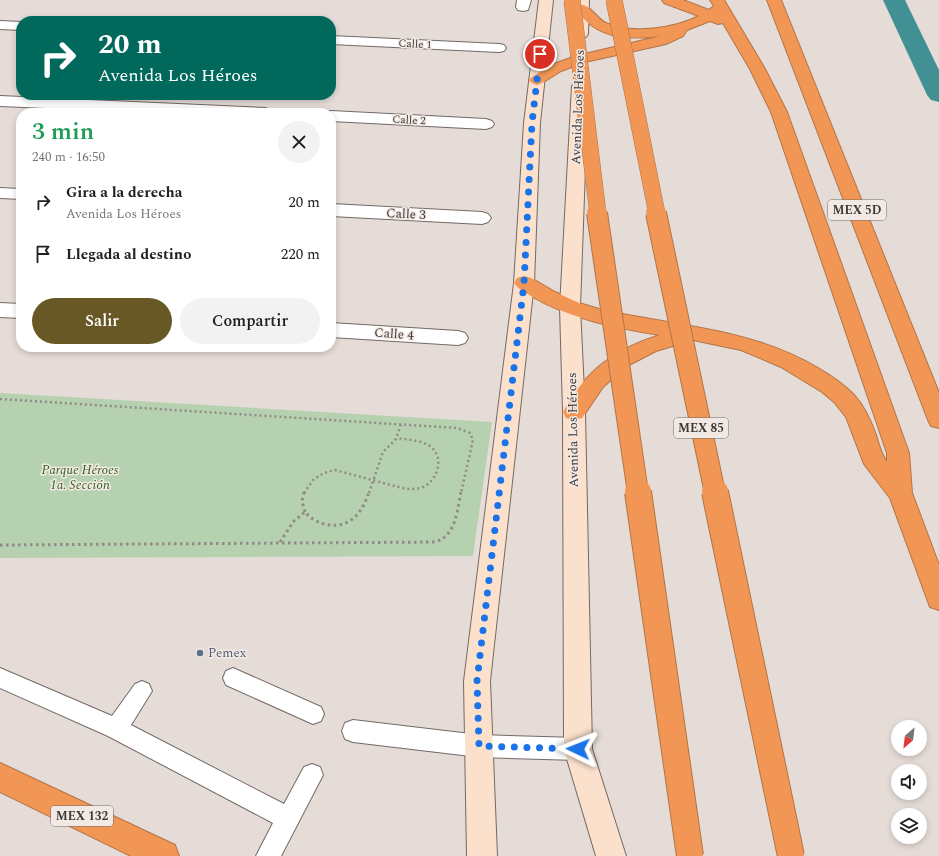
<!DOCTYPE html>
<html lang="es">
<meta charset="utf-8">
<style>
:root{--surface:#fff;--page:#f2f2f2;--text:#202124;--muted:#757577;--accent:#685826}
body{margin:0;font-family:Spectral,serif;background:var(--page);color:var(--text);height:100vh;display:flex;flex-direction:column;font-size:15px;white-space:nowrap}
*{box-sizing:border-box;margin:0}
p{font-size:13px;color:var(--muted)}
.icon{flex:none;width:22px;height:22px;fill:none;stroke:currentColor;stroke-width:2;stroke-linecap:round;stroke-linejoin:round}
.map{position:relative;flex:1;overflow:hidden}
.details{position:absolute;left:16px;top:108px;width:320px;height:244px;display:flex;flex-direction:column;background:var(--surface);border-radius:16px;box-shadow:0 2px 6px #0003}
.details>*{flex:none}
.hud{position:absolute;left:16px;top:16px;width:320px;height:84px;border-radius:16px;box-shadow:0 2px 6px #0003;background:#00695c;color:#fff;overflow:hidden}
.needle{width:26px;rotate:208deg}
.controls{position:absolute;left:891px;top:720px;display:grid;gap:8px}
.controls a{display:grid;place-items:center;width:36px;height:36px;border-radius:50%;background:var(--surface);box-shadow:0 2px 6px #0003;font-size:20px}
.pin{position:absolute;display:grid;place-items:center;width:34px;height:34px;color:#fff;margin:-17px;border:2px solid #fff;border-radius:50%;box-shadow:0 1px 4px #0007}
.me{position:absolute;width:44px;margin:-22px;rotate:272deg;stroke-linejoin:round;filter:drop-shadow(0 0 3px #0008)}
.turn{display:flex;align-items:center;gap:14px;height:84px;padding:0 16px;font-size:18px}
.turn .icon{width:52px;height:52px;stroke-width:2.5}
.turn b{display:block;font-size:28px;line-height:34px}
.round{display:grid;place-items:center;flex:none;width:42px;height:42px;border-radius:21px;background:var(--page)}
.summary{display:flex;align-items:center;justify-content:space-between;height:68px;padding:0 16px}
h1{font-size:24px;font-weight:600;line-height:30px;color:#1e9e55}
.action{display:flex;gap:8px;margin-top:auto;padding:8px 16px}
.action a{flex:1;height:46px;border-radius:24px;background:var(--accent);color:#fff;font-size:16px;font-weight:600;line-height:46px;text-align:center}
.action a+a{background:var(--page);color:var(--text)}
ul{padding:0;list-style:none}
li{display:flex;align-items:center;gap:12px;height:52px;padding:0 16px}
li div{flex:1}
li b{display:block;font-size:15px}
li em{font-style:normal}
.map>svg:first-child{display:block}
</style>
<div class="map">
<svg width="939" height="856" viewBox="0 0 939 856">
<rect width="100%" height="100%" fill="#e6dcd7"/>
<polygon fill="#b6d1af" points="0,393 492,422 473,556 0,558"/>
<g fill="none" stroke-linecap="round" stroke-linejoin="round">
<polygon fill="#419094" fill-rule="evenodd" points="883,0 905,0 939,70 939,102 931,100 927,95"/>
<g stroke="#726965" stroke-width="2">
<g id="lane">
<polygon points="0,668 112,716 135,684 142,681 149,684 152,691 131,725 284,804 304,767 312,764 320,767 323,775 281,856 256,856 273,823 108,736 0,688"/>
<polygon points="233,668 321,707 324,714 321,721 313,724 226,685 223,678 226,671"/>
<polygon points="353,720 479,735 578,738 586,741 589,749 586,757 578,760 479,757 353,742 345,739 342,731 345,723"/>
</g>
</g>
<g stroke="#726965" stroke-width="2">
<g id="street">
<polygon points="517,0 531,0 528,10 523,11 518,10 516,7"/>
<polygon points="0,21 21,22 21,30 0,29"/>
<polygon points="331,36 499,44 504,45 506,48 504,51 499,52 331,44"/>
<polygon points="0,96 265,108 271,110 273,113 160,113 0,106"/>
<polygon points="331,111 486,119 492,121 494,124 492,127 486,129 331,121 331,113 325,113"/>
<polygon points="0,188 21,189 21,199 0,198"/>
<polygon points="331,204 482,212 488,214 491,218 488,222 482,224 331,216"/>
<polygon points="0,303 21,304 21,318 0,317"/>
<polygon points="331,323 458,331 465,333 468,338 465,343 458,345 331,337"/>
</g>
</g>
<g stroke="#726965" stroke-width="2">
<g id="secondary">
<polygon points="539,0 553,0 540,123 534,283 490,681 497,856 467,856 464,681 514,283 524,123"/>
<polygon points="575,0 589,0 588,34 586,37 581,38 576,37 574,34"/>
<polygon points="580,81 585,83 588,86 580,307 585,412 592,749 626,856 596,856 564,749 563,412 560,307 572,86 575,83"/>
</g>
</g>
<g stroke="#b1754a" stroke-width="2">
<g id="highway">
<path d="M662,0H683L709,10L714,6L710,0H724L765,69L787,112L909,453L912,493L939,565V610L930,607L890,498L864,464L846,417L834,402L822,392L781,367L741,350L693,340L656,351L627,366L603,387L582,418L574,420L566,418L563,412C586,370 615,349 660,335C616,328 570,319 531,296C525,292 518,289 514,283L517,278L524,276L531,278L555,292L579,303L599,309C673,326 751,328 818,368C830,375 844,384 854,395C864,406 871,421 876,435C879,445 881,454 887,462V453L771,112L750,69L723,23L718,24L710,21L687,30L683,36L666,44L585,62L561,71L542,83L537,85L532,83L529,80L532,77L551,65L576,56L661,36C626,40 596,39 575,8L577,5C590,2 595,18 606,23C631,35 676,28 699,16L664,3Z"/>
<polygon points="767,0 781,0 939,393 939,428 931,426 928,420"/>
<polygon points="0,763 175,845 179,856 131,856 0,792"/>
</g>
</g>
<g stroke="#918a86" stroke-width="2.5" stroke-dasharray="2 3" stroke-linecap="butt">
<polyline points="0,399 457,428 470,433 473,440 461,493"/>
<path d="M304,493L314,479L324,473L335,470L402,488C409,489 416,490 423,487C438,480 445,457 430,446C421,440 408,440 397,438"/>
<polyline points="369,493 383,452 396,439 401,424"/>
</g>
<g stroke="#918a86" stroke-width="3" stroke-dasharray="2.5 3.5" stroke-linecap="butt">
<polyline points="304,492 302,501 305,512"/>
<path d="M280,542L294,521L305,512C317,526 340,531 355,517C362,510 366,501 369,492"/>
<path d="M0,545L435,542C456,536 457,511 461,492"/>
</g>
<use href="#lane" fill="#fff" fill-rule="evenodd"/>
<use href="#street" fill="#fff" fill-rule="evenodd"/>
<use href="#secondary" fill="#fbe0cc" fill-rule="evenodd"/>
<use href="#highway" fill="#f19655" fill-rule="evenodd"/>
<g stroke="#b1754a" stroke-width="17" stroke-linecap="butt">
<g id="highway-bridge-far2">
<polyline points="572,0 598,214"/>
<polyline points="614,0 657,214"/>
</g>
</g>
<g stroke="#b1754a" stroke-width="22" stroke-linecap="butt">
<g id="highway-bridge-far1">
<polyline points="597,213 638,493"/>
<polyline points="656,213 715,493"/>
</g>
</g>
<g stroke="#b1754a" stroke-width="28" stroke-linecap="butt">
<g id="highway-bridge">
<polyline points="638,492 690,856"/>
<polyline points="715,492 791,856"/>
</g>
</g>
<use href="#highway-bridge-far2" stroke="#f19655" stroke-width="16"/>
<use href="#highway-bridge-far1" stroke="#f19655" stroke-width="20"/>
<use href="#highway-bridge" stroke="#f19655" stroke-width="26"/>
</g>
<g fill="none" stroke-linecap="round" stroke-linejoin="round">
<polyline stroke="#1a73e8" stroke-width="7" stroke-dasharray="0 12.6" points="540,54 532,123 524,283 477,681 479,746 578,749"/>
</g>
<circle fill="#5c6f8a" stroke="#f3e9e4" stroke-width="1.5" cx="200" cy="653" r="4"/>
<g text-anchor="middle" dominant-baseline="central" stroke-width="3" stroke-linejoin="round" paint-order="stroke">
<g font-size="11" fill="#3b3735" stroke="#f3e9e4">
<text transform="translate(415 44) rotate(3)">Calle 1</text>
<text transform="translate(409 120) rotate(3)">Calle 2</text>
</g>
<g fill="#f3e9e4" stroke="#726c6a" stroke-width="1">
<rect x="828" y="200" width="58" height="20" rx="3"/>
<rect x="674" y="418" width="54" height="20" rx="3"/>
<rect x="51" y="806" width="62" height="20" rx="3"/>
</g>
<g font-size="12" font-weight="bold" fill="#3b3735">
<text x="857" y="210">MEX 5D</text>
<text x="701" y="428">MEX 85</text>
<text x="82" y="816">MEX 132</text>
</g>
<g font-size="13" fill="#3b3735" stroke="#f3e9e4">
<text transform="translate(578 107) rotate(-88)">Avenida Los Héroes</text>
<text transform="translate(406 214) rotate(3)">Calle 3</text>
<text transform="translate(394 334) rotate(4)">Calle 4</text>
<text transform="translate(573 430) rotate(-91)">Avenida Los Héroes</text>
</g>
<g font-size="13" font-style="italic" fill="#316122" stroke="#f3e9e4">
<text x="80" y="470">Parque Héroes<tspan x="80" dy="15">1a. Sección</tspan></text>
</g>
<g font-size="13" fill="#4e5e75" stroke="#f3e9e4" text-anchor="start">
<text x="208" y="653">Pemex</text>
</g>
</g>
</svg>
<div class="controls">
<a><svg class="needle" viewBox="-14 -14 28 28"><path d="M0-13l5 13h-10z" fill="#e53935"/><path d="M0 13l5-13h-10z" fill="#757577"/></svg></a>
<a><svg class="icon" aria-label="sound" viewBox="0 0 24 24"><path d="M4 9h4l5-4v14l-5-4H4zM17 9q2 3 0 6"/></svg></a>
<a><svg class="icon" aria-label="layers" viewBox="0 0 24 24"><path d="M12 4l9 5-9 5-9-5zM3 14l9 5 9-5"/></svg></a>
</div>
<div class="pin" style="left:540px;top:54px;background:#d93025"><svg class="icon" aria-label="arrive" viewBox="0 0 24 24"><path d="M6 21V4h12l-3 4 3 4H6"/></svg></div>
<svg class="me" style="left:578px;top:749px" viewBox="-20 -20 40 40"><path d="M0-17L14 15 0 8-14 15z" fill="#1a73e8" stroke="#fff" stroke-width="4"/></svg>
<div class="hud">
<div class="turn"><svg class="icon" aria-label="right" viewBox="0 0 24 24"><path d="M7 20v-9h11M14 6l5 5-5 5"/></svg><div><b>20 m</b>Avenida Los Héroes</div></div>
</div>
<section class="details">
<div class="summary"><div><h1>3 min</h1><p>240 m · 16:50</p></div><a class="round"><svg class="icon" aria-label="close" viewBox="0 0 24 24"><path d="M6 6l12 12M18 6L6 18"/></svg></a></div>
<ul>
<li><svg class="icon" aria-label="right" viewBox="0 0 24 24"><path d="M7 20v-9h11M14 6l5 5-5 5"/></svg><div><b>Gira a la derecha</b><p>Avenida Los Héroes</p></div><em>20 m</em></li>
<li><svg class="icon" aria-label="arrive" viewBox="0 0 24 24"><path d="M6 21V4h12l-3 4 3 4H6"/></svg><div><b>Llegada al destino</b></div><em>220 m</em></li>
</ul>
<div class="action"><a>Salir</a><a>Compartir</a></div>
</section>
</div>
